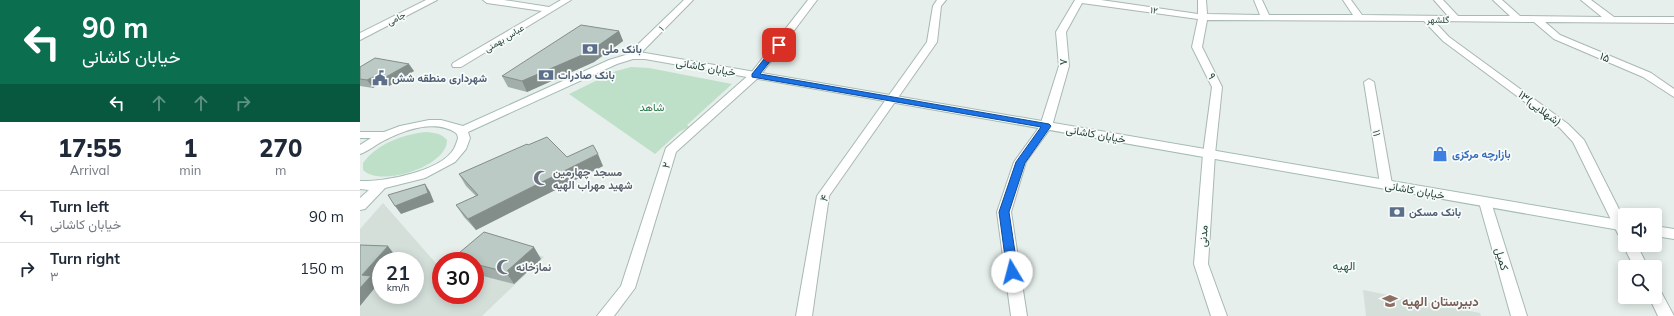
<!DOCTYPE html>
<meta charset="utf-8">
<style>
:root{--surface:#fff;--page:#f6f6f7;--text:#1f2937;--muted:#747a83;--line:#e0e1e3}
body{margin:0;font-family:Mulish,Vazirmatn,sans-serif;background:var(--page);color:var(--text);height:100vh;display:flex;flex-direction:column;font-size:15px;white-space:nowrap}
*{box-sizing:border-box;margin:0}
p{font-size:13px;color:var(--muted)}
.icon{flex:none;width:22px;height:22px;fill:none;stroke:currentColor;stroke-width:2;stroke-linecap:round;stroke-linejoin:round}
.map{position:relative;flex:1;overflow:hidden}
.side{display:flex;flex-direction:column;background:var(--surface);width:360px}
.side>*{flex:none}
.top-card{background:#0b6e4f;color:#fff;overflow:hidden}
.controls{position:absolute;left:1258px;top:208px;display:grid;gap:8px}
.controls a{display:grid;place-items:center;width:44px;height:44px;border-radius:4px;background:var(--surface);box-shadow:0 2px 10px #0003;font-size:20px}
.speed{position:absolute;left:12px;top:252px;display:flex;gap:8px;font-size:20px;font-weight:700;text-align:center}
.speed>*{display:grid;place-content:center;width:52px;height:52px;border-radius:50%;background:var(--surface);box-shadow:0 2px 10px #0003;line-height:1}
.speed small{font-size:10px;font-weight:400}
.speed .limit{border:6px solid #d22;background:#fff;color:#111}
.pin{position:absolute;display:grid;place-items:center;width:34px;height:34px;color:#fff;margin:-17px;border-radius:8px;box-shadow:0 2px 6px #0006}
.me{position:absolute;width:44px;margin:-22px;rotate:352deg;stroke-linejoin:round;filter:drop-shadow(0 0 3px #0008)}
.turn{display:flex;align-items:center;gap:14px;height:84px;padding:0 16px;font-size:18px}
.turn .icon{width:52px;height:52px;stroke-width:2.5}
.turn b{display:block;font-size:28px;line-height:34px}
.lanes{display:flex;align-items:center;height:38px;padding:0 16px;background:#0003;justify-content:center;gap:20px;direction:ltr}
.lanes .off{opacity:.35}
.eta{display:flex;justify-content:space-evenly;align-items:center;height:68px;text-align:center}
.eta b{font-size:24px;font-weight:800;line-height:28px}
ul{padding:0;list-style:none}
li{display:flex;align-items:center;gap:12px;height:52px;padding:0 16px;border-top:1px solid var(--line)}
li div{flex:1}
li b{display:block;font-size:15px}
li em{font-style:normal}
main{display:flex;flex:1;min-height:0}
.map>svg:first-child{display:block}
</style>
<main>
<section class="side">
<div class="top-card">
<div class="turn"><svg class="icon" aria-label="left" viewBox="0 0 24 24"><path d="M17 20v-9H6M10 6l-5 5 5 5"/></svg><div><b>90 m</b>خیابان کاشانی</div></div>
<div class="lanes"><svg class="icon" aria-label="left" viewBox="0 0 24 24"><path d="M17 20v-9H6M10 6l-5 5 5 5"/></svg><svg class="icon off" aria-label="ahead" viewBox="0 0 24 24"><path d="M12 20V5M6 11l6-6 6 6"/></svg><svg class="icon off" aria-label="ahead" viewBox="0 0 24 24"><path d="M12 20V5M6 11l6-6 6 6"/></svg><svg class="icon off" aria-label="right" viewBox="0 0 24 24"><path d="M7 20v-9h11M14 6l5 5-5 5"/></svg></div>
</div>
<div class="eta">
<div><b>17:55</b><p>Arrival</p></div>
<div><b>1</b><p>min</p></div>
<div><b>270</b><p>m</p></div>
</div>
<ul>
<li><svg class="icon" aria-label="left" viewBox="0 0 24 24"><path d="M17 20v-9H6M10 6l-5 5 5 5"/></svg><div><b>Turn left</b><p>خیابان کاشانی</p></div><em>90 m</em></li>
<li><svg class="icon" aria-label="right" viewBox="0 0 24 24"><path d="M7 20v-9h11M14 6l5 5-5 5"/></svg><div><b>Turn right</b><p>۳</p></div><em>150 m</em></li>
</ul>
</section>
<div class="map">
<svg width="1314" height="316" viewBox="0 0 1314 316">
<rect width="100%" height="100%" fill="#e6efeb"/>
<g fill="#d4dfda" fill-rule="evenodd">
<path d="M23,203L81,269V295H115V261L137,240L184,257L122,316H0V229ZM21,261H55V295H21Z"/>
<polygon points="1003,290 1120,313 1121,316 1006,316"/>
</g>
<g fill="#bfe0c8">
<polygon points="271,67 289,68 372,84 327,125 329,127 319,132 295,154 209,94 256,71"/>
<path d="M66,132C75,133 81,133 87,140C88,166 21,188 3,170V163C18,143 42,135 66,132Z"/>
</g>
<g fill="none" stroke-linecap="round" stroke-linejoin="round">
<g stroke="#a8b8b2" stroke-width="2">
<g id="minor">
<polygon points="123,0 144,0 189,7 201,0 211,0 101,67 93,67 92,65 93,63 182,11 127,3"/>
<polygon points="324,0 333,0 276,58 268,58 267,56 268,54"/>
<polygon points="448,0 457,0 399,77 316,152 275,288 254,316 237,316 261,286 306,148 391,73"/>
<polygon points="577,0 586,0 581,6 577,42 469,196 452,316 436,316 457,196 567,42 573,6"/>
<polygon points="715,0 741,0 838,14 838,0 846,0 847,14 900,15 894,0 902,0 909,15 993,15 983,0 991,0 1002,15 1088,16 1074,0 1083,0 1098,16 1150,16 1133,0 1142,0 1160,16 1242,17 1221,0 1231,0 1254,17 1314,17 1314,23 1185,22 1200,35 1291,73 1314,89 1314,97 1283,77 1194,39 1174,22 1074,21 1089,37 1208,124 1224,140 1265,221 1265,239 1260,237 1258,234 1213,142 1200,128 1083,41 1064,21 847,20 842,47 862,87 855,154 848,264 867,316 851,316 834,264 843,154 852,87 832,47 838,19 722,3 706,32 709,66 692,126 666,162 651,212 667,316 651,316 637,212 654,162 680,126 699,66 696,32"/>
<polygon points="1009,79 1014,82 1032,184 1030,187 1022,187 1020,184 1004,82"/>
<polygon points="1125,198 1130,199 1131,202 1167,316 1151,316 1119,202 1120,199"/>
<polygon points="1265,242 1265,245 1277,245 1288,267 1274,267 1263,245"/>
<polygon points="1295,288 1300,290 1314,316 1298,316 1289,297 1295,297"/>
</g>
</g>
<g stroke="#a8b8b2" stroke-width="2">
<polygon id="tertiary" points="66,0 77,0 0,40 0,33"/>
</g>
<g stroke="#a4bbb3" stroke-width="2">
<g id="secondary">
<path d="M272,53H285L1265,221V231L285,59H273L257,64L108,132L110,138L106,149L95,162L65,178L25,188L5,209L0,210V198L9,190L0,189V181C24,182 88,171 96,144C98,139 99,137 96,133C75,119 45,130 25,140C16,144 9,151 0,154V145L11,138H0V132H24L40,126L69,120H81L103,126L249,60Z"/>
<polygon points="1295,226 1314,229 1314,239 1295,236"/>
</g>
</g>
<use href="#minor" fill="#fff" fill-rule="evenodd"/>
<use href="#tertiary" fill="#fff" fill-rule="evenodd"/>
<use href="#secondary" fill="#fff" fill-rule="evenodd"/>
</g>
<g fill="#a1aea9">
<polygon points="259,31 263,41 234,62 167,92 148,87 142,76"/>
<polygon points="0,67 54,71 29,86 18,84 13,88 0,86"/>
<polygon points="168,145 207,157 243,166 116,230 104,217 96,205 116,196 106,186 99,174"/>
<polygon points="93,258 181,259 154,284 115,274 115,261 95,261"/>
</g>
<g fill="#838d89">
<polygon points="259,31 263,41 234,62 167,92 162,81"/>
<polygon points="49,64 54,71 29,86 24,78"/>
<polygon points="13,77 18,84 13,88 7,80"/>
<polygon points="238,154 243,166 116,230 108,219"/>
<polygon points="65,184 70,192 74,202 41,214 35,206"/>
<polygon points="28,246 34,254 29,261 21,261 21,270 13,279 18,284 0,306 0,288 2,275"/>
<polygon points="174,247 181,259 154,284 146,272"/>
</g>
<g fill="#bbcac4" stroke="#838d89">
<polygon points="221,25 259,31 229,52 162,81 142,76"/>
<polygon points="15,58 49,64 24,78 13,77 7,80 0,79 0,67"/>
<polygon points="187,137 207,157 233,145 238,154 108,219 96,205 118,195 99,174 167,144 168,145"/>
<polygon points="65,184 68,193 35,206 28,195"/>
<polygon points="124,232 174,247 146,272 115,264 115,261 104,261 93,258"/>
<polygon points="0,245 28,246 2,275 11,276 0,288"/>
</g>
<polygon fill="#1a73e8" stroke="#114b97" points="419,42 423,45 400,74 689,124 691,126 665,163 649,212 658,272 656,274 652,276 647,272 639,212 656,162 681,127 392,77 392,74 417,43"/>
<defs>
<g id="bank-bare" transform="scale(1.2)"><path d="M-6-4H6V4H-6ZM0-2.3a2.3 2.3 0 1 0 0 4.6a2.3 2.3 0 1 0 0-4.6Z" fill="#5c6f8a" stroke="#f7fbf9" stroke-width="2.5" paint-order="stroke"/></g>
<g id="civic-bare" transform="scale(1.2)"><path d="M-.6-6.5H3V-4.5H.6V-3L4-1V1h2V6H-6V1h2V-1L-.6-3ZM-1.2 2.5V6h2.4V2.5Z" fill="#5c6f8a" stroke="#f7fbf9" stroke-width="2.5" paint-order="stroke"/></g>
<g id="shop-bare" transform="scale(1.2)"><path d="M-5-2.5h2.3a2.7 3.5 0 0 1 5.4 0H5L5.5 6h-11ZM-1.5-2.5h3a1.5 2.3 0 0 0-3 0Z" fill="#3f7fe0" stroke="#f7fbf9" stroke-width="2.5" paint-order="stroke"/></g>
<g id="mosque-bare" transform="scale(1.2)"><path d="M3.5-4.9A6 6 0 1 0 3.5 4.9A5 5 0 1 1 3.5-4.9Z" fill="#6b7280" stroke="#f7fbf9" stroke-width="2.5" paint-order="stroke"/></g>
<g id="school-bare" transform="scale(1.2)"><path d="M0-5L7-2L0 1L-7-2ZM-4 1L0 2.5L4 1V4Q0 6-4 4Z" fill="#8d6e63" stroke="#f7fbf9" stroke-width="2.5" paint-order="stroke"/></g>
</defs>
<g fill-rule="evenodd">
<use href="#bank-bare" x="230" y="49"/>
<use href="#bank-bare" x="186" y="75"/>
<use href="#civic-bare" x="20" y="78"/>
<use href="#shop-bare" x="1080" y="154"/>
<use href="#mosque-bare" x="181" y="178"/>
<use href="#bank-bare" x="1037" y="212"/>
<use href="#mosque-bare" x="144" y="267"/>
<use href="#school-bare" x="1030" y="301"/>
</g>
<g text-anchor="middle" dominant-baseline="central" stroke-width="3.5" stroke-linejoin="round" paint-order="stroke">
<g font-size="9" fill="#24423a" stroke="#f7fbf9">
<text transform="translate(794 10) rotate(8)">۱۲</text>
<text transform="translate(36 18) rotate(-27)">جامی</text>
<text x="1078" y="19">گلشهر</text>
<text transform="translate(301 28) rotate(-44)">۱</text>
<text transform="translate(144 38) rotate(-31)">عباس بهمنی</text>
</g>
<g font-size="11" font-weight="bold" fill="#4e5e75" stroke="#f7fbf9" text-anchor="start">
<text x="242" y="49">بانک ملی</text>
<text x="198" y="75">بانک صادرات</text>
<text x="32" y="78">شهرداری منطقه شش</text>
<text x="1049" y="212">بانک مسکن</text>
</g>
<g font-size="11" fill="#24423a" stroke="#f7fbf9">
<text transform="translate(1245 57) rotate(23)">۱۵</text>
<text transform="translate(703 62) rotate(-89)">۷</text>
<text transform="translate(346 67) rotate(10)">خیابان کاشانی</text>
<text transform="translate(852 76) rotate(63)">۹</text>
<text transform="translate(1180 108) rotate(37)">۱۳(شهلایی)</text>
<text transform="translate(1017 133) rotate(80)">۱۱</text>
<text transform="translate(736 134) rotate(10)">خیابان کاشانی</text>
<text transform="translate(306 165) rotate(-73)">۲</text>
<text transform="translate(1055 190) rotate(10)">خیابان کاشانی</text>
<text transform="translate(464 198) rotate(-70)">۴</text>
<text transform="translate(843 236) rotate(-86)">مدنی</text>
<text transform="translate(1142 259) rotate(74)">کمیل</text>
</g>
<g font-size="11" fill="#2d7a4b" stroke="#f7fbf9">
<text x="292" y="107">شاهد</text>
</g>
<g font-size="11" font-weight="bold" fill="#366cbe" stroke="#f7fbf9" text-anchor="start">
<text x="1092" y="154">بازارچه مرکزی</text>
</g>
<g font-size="11" font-weight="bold" fill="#5b616d" stroke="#f7fbf9" text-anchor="start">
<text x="193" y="172">مسجد چهارمین<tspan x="193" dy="13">شهید مهراب الهیه</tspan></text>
<text x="156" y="267">نمازخانه</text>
</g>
<g font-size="12" fill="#1f5548" stroke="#f7fbf9">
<text x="984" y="265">الهیه</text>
</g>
<g font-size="13" font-weight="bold" fill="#785e54" stroke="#f7fbf9" text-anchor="start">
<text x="1042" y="301">دبیرستان الهیه</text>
</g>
</g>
</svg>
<div class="controls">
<a><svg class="icon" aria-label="sound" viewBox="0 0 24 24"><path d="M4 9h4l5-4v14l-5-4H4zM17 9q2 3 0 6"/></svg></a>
<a><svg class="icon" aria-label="search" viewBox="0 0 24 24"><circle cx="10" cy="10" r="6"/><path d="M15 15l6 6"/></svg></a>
</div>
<div class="speed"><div>21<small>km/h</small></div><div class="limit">30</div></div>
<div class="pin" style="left:419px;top:45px;background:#d93025"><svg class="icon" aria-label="arrive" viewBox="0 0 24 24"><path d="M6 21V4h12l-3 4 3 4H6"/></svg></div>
<svg class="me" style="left:652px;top:272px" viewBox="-20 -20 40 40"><circle r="19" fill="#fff"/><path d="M0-13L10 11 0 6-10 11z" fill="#1a73e8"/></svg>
</div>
</main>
